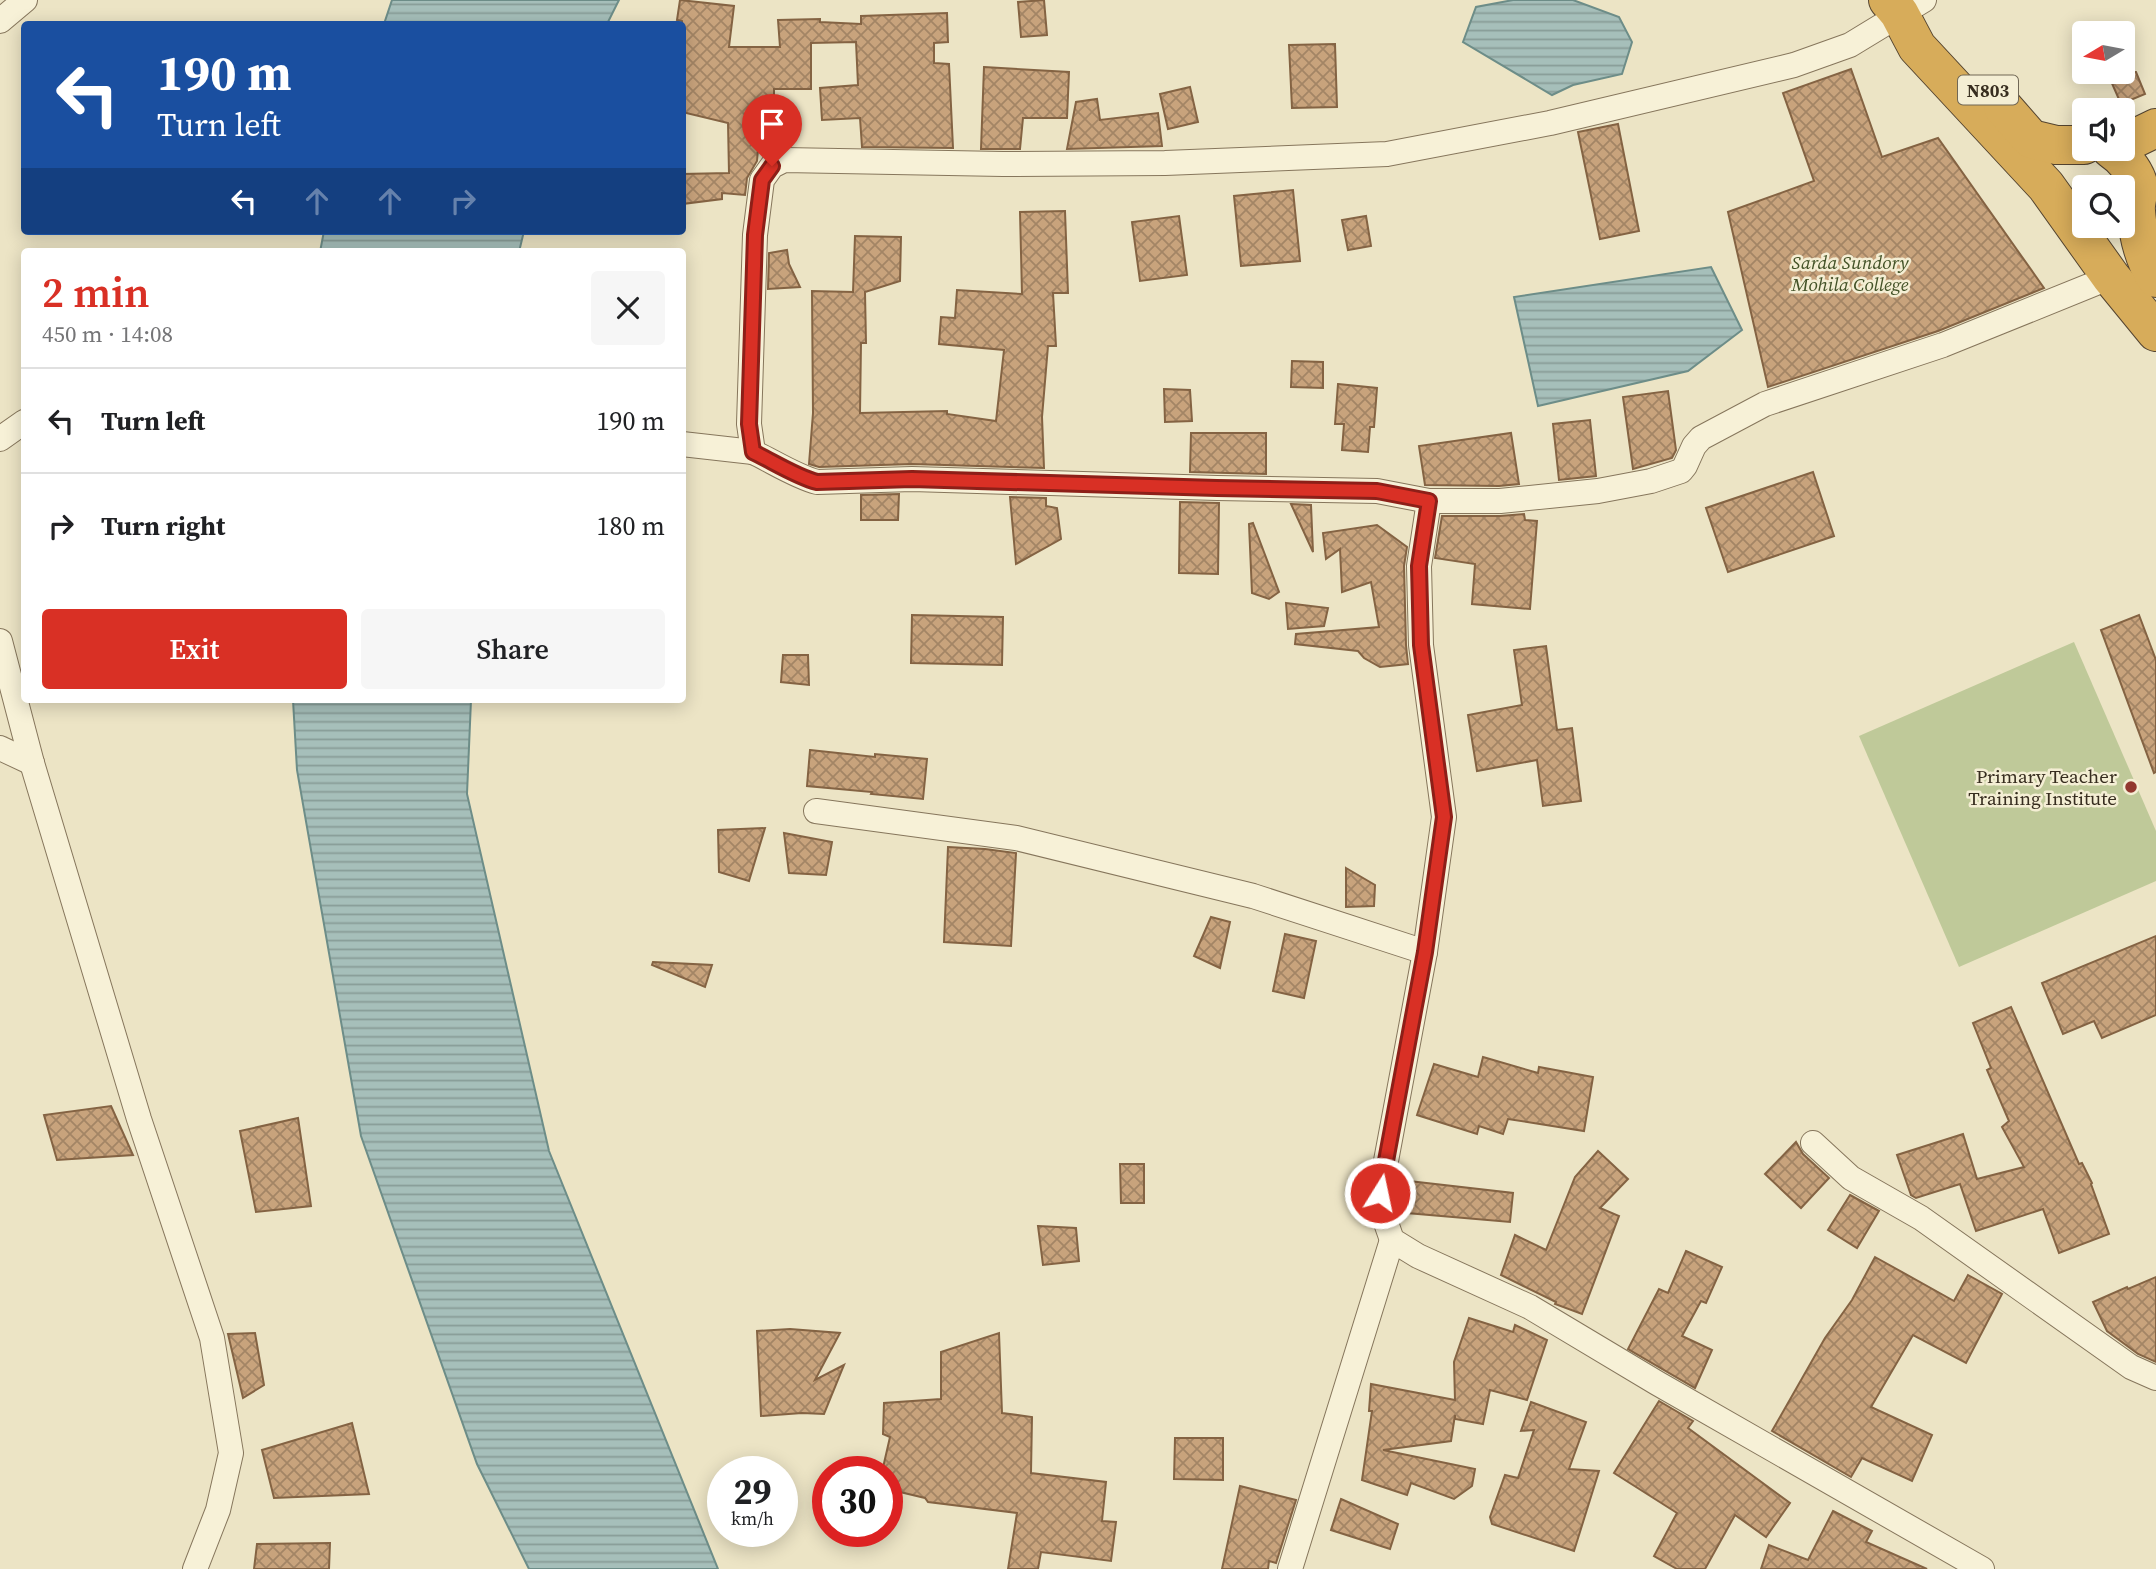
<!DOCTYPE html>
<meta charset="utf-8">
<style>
:root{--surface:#fff;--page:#f6f6f6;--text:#202124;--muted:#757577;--line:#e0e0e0;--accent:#d93025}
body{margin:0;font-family:"Source Serif 4",serif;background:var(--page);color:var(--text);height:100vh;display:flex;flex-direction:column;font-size:26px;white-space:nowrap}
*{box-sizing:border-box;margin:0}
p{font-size:23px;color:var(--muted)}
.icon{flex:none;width:38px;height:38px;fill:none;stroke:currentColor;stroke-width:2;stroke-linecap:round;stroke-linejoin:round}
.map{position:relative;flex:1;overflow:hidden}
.side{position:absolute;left:21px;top:248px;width:665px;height:455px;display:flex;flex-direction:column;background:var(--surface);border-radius:7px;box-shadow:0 4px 18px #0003}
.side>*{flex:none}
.top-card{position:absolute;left:21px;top:21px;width:665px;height:214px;border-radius:7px;box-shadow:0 4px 18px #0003;background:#1a4fa0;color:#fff;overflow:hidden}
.needle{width:46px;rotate:260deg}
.buttons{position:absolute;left:2072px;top:21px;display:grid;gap:14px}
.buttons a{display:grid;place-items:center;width:63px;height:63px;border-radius:7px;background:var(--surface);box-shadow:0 4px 18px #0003;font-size:35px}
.speed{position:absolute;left:707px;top:1456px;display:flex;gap:14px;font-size:35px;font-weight:700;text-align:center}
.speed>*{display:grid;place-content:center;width:91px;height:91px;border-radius:50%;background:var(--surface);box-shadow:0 4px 18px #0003;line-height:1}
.speed small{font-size:18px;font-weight:400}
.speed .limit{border:10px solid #d22;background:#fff;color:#111}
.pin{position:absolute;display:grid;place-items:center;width:60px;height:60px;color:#fff;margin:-72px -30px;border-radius:50% 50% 50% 0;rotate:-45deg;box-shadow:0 0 7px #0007}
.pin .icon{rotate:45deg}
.me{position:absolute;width:77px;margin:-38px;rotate:10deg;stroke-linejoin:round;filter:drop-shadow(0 0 5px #0008)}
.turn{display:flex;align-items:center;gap:24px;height:147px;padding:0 21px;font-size:32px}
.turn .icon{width:91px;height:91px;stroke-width:2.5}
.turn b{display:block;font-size:49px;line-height:60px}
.lanes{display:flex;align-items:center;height:66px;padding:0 21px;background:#0003;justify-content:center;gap:35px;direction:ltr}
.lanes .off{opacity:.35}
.round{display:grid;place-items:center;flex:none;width:74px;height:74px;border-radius:7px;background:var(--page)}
.headline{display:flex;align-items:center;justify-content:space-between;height:119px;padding:0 21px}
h1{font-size:42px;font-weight:600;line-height:52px;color:var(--accent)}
.primary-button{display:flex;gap:14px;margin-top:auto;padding:14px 21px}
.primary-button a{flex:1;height:80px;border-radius:7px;background:var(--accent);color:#fff;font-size:28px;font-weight:600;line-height:80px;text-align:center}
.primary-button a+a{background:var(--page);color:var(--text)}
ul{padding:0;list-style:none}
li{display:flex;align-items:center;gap:21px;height:105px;padding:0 21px;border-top:2px solid var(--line)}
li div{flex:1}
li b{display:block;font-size:26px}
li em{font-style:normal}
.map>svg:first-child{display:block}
</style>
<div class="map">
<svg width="2156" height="1569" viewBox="0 0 2156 1569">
<defs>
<pattern id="water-rules" width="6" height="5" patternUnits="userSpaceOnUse" patternTransform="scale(1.75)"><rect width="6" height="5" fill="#a6bfba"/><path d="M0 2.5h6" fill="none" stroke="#889c97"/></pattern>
<pattern id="building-cross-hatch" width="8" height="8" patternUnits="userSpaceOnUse" patternTransform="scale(1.75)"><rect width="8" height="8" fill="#c8a37c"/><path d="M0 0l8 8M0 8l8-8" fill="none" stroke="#a38565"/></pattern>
</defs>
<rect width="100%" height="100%" fill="#ece4c5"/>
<polygon fill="#bfc999" points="2074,642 2156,831 2156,881 1959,967 1859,736"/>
<g fill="url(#water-rules)" stroke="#6d8d88" stroke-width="2">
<polygon points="392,0 619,0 607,24 384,24"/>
<polygon points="1513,0 1573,0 1619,17 1632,42 1622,74 1573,85 1552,95 1463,42 1476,7"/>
<polygon points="324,231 524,231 519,252 320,252"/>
<polygon points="1711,267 1742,330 1688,371 1538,406 1514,297"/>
<polygon points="293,700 471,700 467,794 549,1151 718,1569 529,1569 477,1464 361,1136 297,770"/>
</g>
<g fill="url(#building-cross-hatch)" stroke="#846343" stroke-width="2">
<polygon points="680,0 734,6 729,47 780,47 778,20 820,19 820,22 861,24 861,16 947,13 948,42 934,43 934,63 949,64 953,148 862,147 860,118 822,120 820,88 858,85 856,42 811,43 811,89 774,89 774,112 764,112 764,150 758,150 757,161 747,178 745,195 722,193 722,199 682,204 682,174 729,173 728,123 682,112 682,21 677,20"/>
<polygon points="1044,0 1047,35 1021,37 1018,2"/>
<polygon points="1335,44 1337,107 1292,108 1289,45"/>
<polygon points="984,67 1069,72 1067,118 1023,118 1020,149 981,149"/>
<polygon points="1851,69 1882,157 1938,138 2044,288 1938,331 1768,387 1728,212 1814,181 1783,93"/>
<polygon points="2107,72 2136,72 2145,94 2121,104"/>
<polygon points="1190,87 1198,122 1168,129 1160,94"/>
<polygon points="1097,99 1100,120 1158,113 1162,146 1067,149 1076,102"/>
<polygon points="1618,124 1639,231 1600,239 1578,132"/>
<polygon points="1293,190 1300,261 1241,266 1234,196"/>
<polygon points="1065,211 1068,293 1053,293 1056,346 1048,346 1042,417 1044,468 912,464 819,467 809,464 813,413 812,291 853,292 855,236 901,237 900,281 865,292 866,343 861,343 860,413 947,411 947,414 996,421 1004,350 939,344 941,317 955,318 957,290 1022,294 1020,212"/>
<polygon points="1179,216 1187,275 1140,281 1132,222"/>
<polygon points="1366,216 1371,246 1348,250 1342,220"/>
<polygon points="787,250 789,264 800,287 768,289 769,253"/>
<polygon points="1292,361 1323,362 1323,388 1291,387"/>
<polygon points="1338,384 1377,388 1374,427 1370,427 1368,452 1342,450 1344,424 1335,424"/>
<polygon points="1164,389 1190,390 1192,421 1165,422"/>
<polygon points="1668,391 1676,450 1672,458 1633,469 1623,397"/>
<polygon points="1590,420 1596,476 1559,480 1553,424"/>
<polygon points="1191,433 1266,433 1266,474 1190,472"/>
<polygon points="1511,433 1519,484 1499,486 1425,485 1419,446"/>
<polygon points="1813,472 1834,536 1728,572 1706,508"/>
<polygon points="899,494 898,520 861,520 861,495"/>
<polygon points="1010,497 1046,498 1046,506 1057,508 1061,539 1016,564"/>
<polygon points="1180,502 1219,503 1218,574 1179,573"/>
<polygon points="1291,504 1311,505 1313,552"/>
<polygon points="1524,514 1525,520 1537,521 1530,609 1472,604 1475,564 1435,558 1442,516 1500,516"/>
<polygon points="1253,523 1279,592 1269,599 1252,593 1249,524"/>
<polygon points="1377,525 1407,547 1404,566 1406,645 1408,664 1380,667 1364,658 1358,651 1295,644 1296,634 1379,627 1371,582 1342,592 1340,549 1326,559 1323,533"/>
<polygon points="1286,603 1328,608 1324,626 1288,629"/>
<polygon points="912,615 1003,617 1002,665 911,663"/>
<polygon points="2139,615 2156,660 2156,772 2154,773 2101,630"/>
<polygon points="1546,646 1557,730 1572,728 1581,801 1543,806 1537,760 1477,771 1468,715 1522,705 1514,650"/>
<polygon points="783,655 808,655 809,685 781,682"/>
<polygon points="810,750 875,757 875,754 927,759 923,799 871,794 872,792 807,786"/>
<polygon points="765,828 749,881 719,872 718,830"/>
<polygon points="784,833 832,842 826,875 789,873"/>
<polygon points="948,847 985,849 1016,853 1011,946 944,942"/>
<polygon points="1346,868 1375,885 1374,906 1346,907"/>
<polygon points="1211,917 1230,922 1220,968 1194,956"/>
<polygon points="1285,934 1316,941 1304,998 1273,991"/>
<polygon points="2156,936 2156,1015 2102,1038 2094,1021 2063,1034 2042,983"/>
<polygon points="653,962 712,965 705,987 652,965"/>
<polygon points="2011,1007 2079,1164 2082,1163 2092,1183 2091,1184 2109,1234 2059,1253 2043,1209 1976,1231 1960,1184 1916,1198 1911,1195 1897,1155 1963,1134 1977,1179 2024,1167 2002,1127 2009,1121 1987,1070 1991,1068 1973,1023"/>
<polygon points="1483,1057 1538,1073 1539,1067 1593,1077 1584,1131 1508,1119 1503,1134 1479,1126 1477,1134 1417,1115 1434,1064 1478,1077"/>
<polygon points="111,1106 133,1155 57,1160 44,1115"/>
<polygon points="298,1118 311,1206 256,1212 240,1131"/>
<polygon points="1796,1142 1803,1154 1829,1178 1801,1208 1765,1174"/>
<polygon points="1598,1151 1628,1179 1600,1208 1619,1216 1582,1314 1555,1304 1556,1302 1501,1275 1515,1235 1546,1250 1575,1177"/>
<polygon points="1120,1164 1144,1164 1144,1203 1121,1203"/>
<polygon points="1409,1181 1513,1193 1510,1222 1407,1213"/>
<polygon points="1850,1195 1879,1211 1857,1248 1828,1230"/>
<polygon points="1038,1226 1076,1228 1079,1261 1043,1265"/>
<polygon points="1686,1251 1722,1267 1706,1303 1701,1301 1682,1336 1712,1350 1695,1388 1628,1349 1659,1289 1668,1293"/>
<polygon points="1875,1257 1954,1301 1968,1275 2002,1294 1966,1363 1913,1335 1871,1407 1932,1435 1912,1481 1862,1458 1851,1477 1772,1431 1825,1338 1852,1300"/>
<polygon points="2156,1277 2156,1362 2138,1354 2107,1331 2093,1302 2127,1287 2128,1289"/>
<polygon points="1469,1318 1513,1332 1515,1325 1547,1340 1527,1400 1490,1390 1483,1424 1455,1419 1455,1415 1451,1441 1383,1450 1475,1469 1472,1486 1454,1499 1411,1483 1407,1495 1362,1480 1372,1411 1369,1411 1371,1384 1455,1400 1454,1362"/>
<polygon points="790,1329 840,1333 815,1380 844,1365 824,1414 802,1413 761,1416 757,1331"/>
<polygon points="255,1333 264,1385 243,1398 228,1334"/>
<polygon points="999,1333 1002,1413 1032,1417 1031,1473 1106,1482 1102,1521 1116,1522 1111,1561 1041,1552 1038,1569 1008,1569 1017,1513 928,1502 925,1498 887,1489 887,1472 882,1472 890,1437 883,1434 884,1403 941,1399 941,1352"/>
<polygon points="1659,1401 1693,1421 1688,1428 1790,1503 1766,1537 1735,1515 1705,1569 1677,1569 1654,1556 1677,1513 1614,1473"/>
<polygon points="1531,1402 1586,1422 1569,1469 1599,1471 1574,1551 1492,1524 1490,1517 1505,1475 1518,1478 1534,1430 1521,1431"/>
<polygon points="352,1423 369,1494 274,1498 262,1450"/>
<polygon points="1175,1438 1223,1438 1223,1480 1174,1479"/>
<polygon points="1240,1486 1296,1500 1276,1563 1269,1561 1268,1569 1222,1569"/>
<polygon points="1341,1499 1398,1524 1390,1549 1331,1530"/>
<polygon points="1833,1511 1872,1531 1866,1542 1927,1569 1761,1569 1769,1545 1808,1560"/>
<polygon points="330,1543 329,1569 254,1569 257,1544"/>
</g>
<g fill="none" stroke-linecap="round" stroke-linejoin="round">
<g stroke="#86765c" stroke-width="26">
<g id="street">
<path d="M1924,0L1850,45L1794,65L1550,123L1387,154L1165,163L1003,164L784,160L772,166L762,180L755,235L749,424L753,452C772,461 797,477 817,482L912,479L1217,488L1377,491L1429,501H1500L1598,491L1651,481L1681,471L1685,466L1694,446L1701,438L1765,404L1943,345L2111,277"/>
<polyline points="0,21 25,0"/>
<polyline points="0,439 24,422"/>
<polyline points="682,444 753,452"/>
<polyline points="1429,501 1419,566 1421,645 1444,817 1425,952 1380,1193 1384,1217 1392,1240 1418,1256 1530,1307 1657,1383 1982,1569"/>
<polyline points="0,641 32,763 139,1119 212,1338 231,1453 218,1510 195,1569"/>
<polyline points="0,748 32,763"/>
<polyline points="816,811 1016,838 1253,896 1425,952"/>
<polyline points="1813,1143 1851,1178 1921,1218 2131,1367 2156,1378"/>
<polyline points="1290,1569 1392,1240"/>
</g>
</g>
<g stroke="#544430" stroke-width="40">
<g id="highway">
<polyline points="1888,0 1899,13 1917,47 2046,186 2111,277 2156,332"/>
<polyline points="2003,107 2031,139 2056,145 2084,145"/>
<polyline points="2123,144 2156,128"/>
<path d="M2111,149C2123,157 2134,170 2138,183C2140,192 2135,202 2136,211C2138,235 2143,258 2156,278"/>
</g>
</g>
<use href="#street" stroke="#f7f1d7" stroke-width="24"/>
<use href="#highway" stroke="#d7ac5a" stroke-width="38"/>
</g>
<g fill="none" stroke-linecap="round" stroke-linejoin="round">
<g stroke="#8d1f18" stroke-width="18">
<path id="route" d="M772,166L762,180L755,235L749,424L753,452C772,461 797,477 817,482L912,479L1217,488L1377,491L1429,501L1419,566L1421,645L1444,817L1425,952L1380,1193"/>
</g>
<use href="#route" stroke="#d93025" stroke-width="12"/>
</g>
<circle fill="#92382f" stroke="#f4eed4" stroke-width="2.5" cx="2131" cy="787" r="7"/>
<g text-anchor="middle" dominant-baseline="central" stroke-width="5" stroke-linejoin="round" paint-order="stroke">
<rect fill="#f4eed4" stroke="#706755" stroke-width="2" x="1958" y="75.5" width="60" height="29" rx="5"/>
<g font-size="18" font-weight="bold" fill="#372d1f">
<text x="1988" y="90">N803</text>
</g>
<g font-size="19" font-style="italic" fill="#435227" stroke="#f4eed4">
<text x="1850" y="262">Sarda Sundory<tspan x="1850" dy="22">Mohila College</tspan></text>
</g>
<g font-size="19" fill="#372d1f" stroke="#f4eed4" text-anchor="end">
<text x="2117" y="776">Primary Teacher<tspan x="2117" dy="22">Training Institute</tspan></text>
</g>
</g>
</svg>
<div class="buttons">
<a><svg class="needle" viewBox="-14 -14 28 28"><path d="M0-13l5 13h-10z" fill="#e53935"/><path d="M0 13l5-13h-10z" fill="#757577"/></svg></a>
<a><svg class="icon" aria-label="sound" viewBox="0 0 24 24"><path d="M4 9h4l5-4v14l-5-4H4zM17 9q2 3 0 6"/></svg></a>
<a><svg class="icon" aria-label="search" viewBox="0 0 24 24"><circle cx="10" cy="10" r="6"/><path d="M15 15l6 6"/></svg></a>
</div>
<div class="speed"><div>29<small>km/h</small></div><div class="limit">30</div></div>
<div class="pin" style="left:772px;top:166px;background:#d93025"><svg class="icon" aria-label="arrive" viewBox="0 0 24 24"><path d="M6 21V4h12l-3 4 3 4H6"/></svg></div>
<svg class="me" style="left:1380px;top:1193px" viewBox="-20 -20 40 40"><circle r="17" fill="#d93025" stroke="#fff" stroke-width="3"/><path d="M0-11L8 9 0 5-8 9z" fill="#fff"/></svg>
<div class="top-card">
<div class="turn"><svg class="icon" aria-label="left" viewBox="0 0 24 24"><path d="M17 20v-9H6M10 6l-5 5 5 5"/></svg><div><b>190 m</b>Turn left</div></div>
<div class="lanes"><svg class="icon" aria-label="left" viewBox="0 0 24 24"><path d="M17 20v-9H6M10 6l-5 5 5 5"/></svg><svg class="icon off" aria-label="ahead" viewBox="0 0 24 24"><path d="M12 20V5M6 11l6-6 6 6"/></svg><svg class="icon off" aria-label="ahead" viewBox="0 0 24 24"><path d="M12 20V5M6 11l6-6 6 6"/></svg><svg class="icon off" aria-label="right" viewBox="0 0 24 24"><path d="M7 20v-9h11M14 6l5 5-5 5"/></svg></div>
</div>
<section class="side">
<div class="headline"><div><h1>2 min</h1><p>450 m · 14:08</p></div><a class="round"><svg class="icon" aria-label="close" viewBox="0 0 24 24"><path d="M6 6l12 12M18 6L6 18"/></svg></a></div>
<ul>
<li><svg class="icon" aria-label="left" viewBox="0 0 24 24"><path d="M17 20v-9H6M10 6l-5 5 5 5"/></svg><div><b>Turn left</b></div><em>190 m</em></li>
<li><svg class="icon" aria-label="right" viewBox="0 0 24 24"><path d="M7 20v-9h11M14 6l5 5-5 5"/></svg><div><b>Turn right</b></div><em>180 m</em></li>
</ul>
<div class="primary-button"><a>Exit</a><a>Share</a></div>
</section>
</div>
